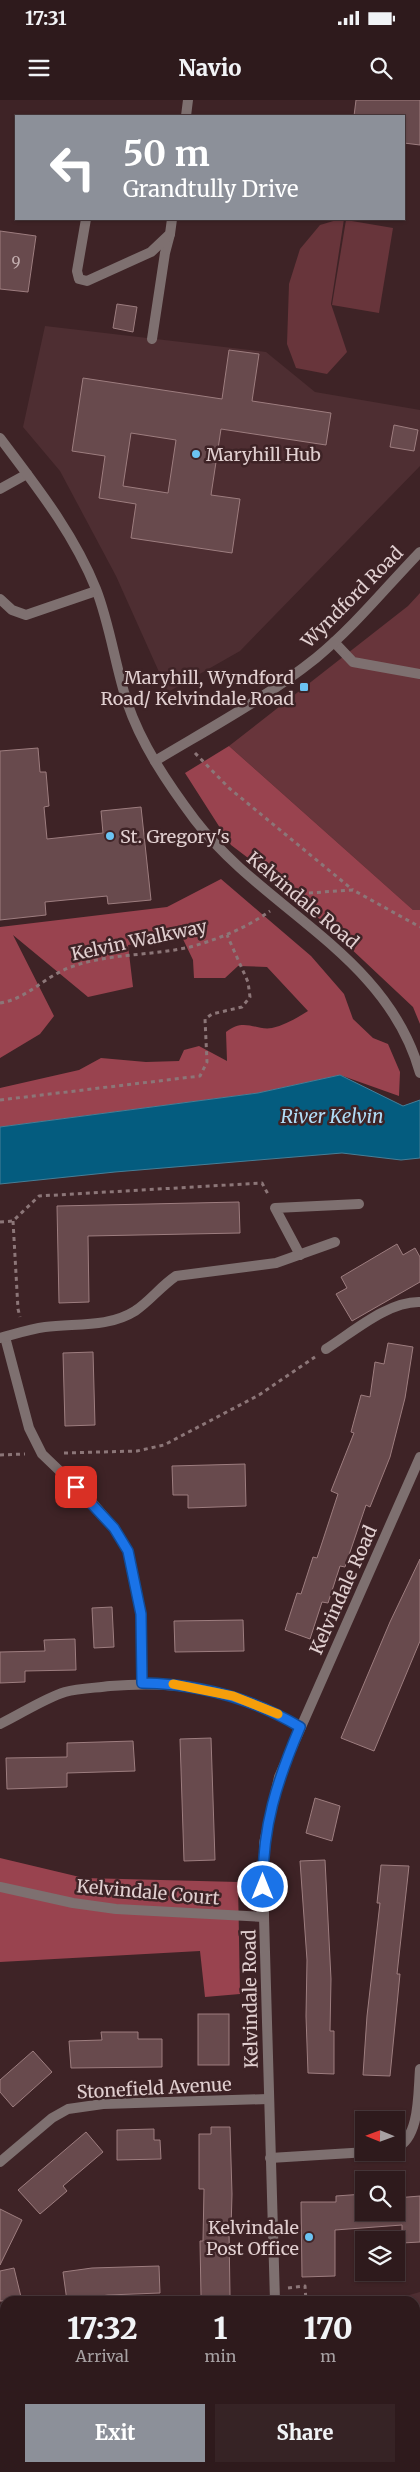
<!DOCTYPE html>
<style>
:root{--surface:#2e1a1c;--page:#362325;--text:#f1f3f6;--muted:#a7a1a3;--line:#49383b;--accent:#8c9099}
body{margin:0;font-family:Merriweather,serif;background:var(--page);color:var(--text);height:100vh;display:flex;flex-direction:column;font-size:19px;white-space:nowrap}
*{box-sizing:border-box;margin:0}
p{font-size:16px;color:var(--muted)}
.icon{flex:none;width:28px;height:28px;fill:none;stroke:currentColor;stroke-width:2;stroke-linecap:round;stroke-linejoin:round}
.map{position:relative;flex:1;overflow:hidden}
.panel{position:absolute;left:0px;top:2196px;width:420px;height:176px;display:flex;flex-direction:column;background:var(--surface);border-radius:15px 15px 0 0;box-shadow:0 1px 4px #0004,0 0 0 1px var(--line)}
.panel>*{flex:none}
.banner{position:absolute;left:15px;top:15px;width:390px;height:105px;border-radius:0px;box-shadow:0 1px 4px #0004,0 0 0 1px var(--line);background:#8c9099;color:#fff;overflow:hidden}
.needle{width:32px;rotate:271deg}
.controls{position:absolute;left:355px;top:2011px;display:grid;gap:10px}
.controls a{display:grid;place-items:center;width:50px;height:50px;border-radius:0px;background:var(--surface);box-shadow:0 1px 4px #0004,0 0 0 1px var(--line);font-size:25px}
.pin{position:absolute;display:grid;place-items:center;width:42px;height:42px;color:#fff;margin:-21px;border-radius:10px;box-shadow:0 2px 8px #0006}
.me{position:absolute;width:55px;margin:-28px;rotate:0deg;stroke-linejoin:round;filter:drop-shadow(0 0 4px #0008)}
.turn{display:flex;align-items:center;gap:18px;height:105px;padding:0 25px;font-size:22px}
.turn .icon{width:65px;height:65px;stroke-width:2.5}
.turn b{display:block;font-size:35px;line-height:42px}
.eta{display:flex;justify-content:space-evenly;align-items:center;height:85px;text-align:center}
.eta b{font-size:30px;font-weight:800;line-height:35px}
.button{display:flex;gap:10px;margin-top:auto;padding:10px 25px}
.button a{flex:1;height:58px;border-radius:0px;background:var(--accent);color:#fff;font-size:20px;font-weight:800;line-height:58px;text-align:center}
.button a+a{background:var(--page);color:var(--text)}
.status{display:flex;justify-content:space-between;align-items:center;height:35px;padding:0 25px;background:var(--surface);direction:ltr}
.status svg{height:14px;fill:currentColor}
header{display:flex;justify-content:space-between;align-items:center;height:65px;padding:0 25px;background:var(--surface);font-size:22px;font-weight:800}
.map>svg:first-child{display:block}
</style>
<div class="status"><b>17:31</b><svg viewBox="0 0 49 12"><path d="M0 12V9h3v3zM5 12V6h3v6zM10 12V3h3v9zM15 12V0h3v12zM26 1h20v11H26zM47 4h2v5h-2z"/></svg></div>
<header><svg class="icon" aria-label="menu" viewBox="0 0 24 24"><path d="M4 6h16M4 12h16M4 18h16"/></svg>Navio<svg class="icon" aria-label="search" viewBox="0 0 24 24"><circle cx="10" cy="10" r="6"/><path d="M15 15l6 6"/></svg></header>
<div class="map">
<svg width="420" height="2372" viewBox="0 0 420 2372">
<rect width="100%" height="100%" fill="#3e2326"/>
<g fill="#4e2e32">
<polygon points="45,226 266,252 315,292 420,310 420,366 240,551 168,592 116,476 60,371 23,327"/>
<polygon points="420,2192 420,2372 302,2372 302,2368 415,2368 415,2201 388,2201"/>
</g>
<g fill="#68353b">
<polygon points="340,119 344,119 331,204 347,252 327,274 296,268 287,244 289,184 300,149 320,125"/>
<polygon points="346,120 393,128 379,213 332,205"/>
<polygon points="420,493 420,810 414,811 229,646 408,506"/>
<polygon points="415,2219 420,2220 420,2324 415,2324"/>
</g>
<g fill="#99434f">
<polygon points="229,646 413,810 420,810 420,924 413,907 281,783 231,745 185,673"/>
<path d="M221,779L311,856L344,894L353,919L373,938L388,944L400,972L399,996L340,975L258,993L0,1027V988L79,970L101,958L146,962L179,961L184,950L199,946L227,961L226,932C244,917 256,931 272,928C285,925 297,918 308,911L267,867L238,866L225,878H194L193,860L182,837L128,845L133,887L88,897L13,835L54,916L40,934L0,958V827L167,807Z"/>
<polygon points="0,1758 84,1778 238,1782 240,1894 205,1897 200,1851 0,1862"/>
</g>
<polygon fill="#045c7f" stroke="#467e97" points="340,975 403,1006 420,1000 420,1058 401,1060 342,1053 115,1072 0,1084 0,1027 258,993"/>
<g fill="#684a4d" stroke="#9d7d7f" fill-rule="evenodd">
<polygon points="356,0 420,0 420,45 404,43 404,16 354,16"/>
<polygon points="0,131 36,136 28,192 0,189"/>
<polygon points="117,204 137,207 133,232 113,228"/>
<path d="M229,250L259,254L252,301L331,313L326,345L221,329L211,395L240,399L232,453L131,438L136,404L99,398L105,356L72,351L83,278L222,299ZM131,333L176,340L168,393L123,386Z"/>
<polygon points="394,325 418,330 414,351 390,347"/>
<polygon points="38,648 40,672 46,672 49,706 44,707 47,739 103,733 101,711 141,707 151,800 108,804 107,796 45,802 46,815 0,820 0,651"/>
<polygon points="239,1102 240,1133 88,1136 89,1202 59,1203 57,1106"/>
<polygon points="397,1144 403,1155 415,1148 420,1157 420,1182 352,1221 336,1194 347,1188 341,1177"/>
<polygon points="388,1243 413,1247 405,1298 390,1357 370,1407 366,1405 345,1467 340,1466 328,1503 322,1502 310,1539 285,1530 297,1493 301,1494 313,1457 317,1458 338,1394 331,1391 354,1333 351,1332 361,1295 370,1297 375,1262 384,1264"/>
<polygon points="93,1252 95,1325 65,1326 63,1253"/>
<polygon points="245,1364 246,1406 188,1408 188,1395 173,1395 172,1366"/>
<polygon points="420,1459 420,1541 374,1651 341,1638 390,1522"/>
<polygon points="112,1507 114,1547 94,1548 92,1508"/>
<polygon points="243,1520 244,1551 175,1552 174,1521"/>
<polygon points="75,1539 76,1570 25,1571 25,1582 0,1583 0,1552 45,1551 44,1540"/>
<polygon points="211,1638 215,1760 184,1761 180,1639"/>
<polygon points="133,1641 135,1671 67,1673 67,1687 7,1689 6,1658 67,1657 67,1643"/>
<polygon points="315,1698 340,1706 332,1741 306,1733"/>
<polygon points="325,1760 331,1879 330,1931 334,1931 334,1974 308,1973 306,1916 307,1860 300,1761"/>
<polygon points="381,1765 409,1766 397,1874 400,1874 390,1976 363,1975 367,1916 380,1803 377,1803"/>
<rect x="198" y="1914" width="31" height="51"/>
<polygon points="101,1932 138,1932 138,1939 162,1939 162,1967 71,1968 69,1941 102,1940"/>
<polygon points="33,1951 52,1972 13,2007 0,1992 0,1980"/>
<polygon points="211,2027 230,2027 232,2094 231,2130 229,2130 230,2196 201,2196 200,2141 203,2141 204,2089 199,2089 199,2034 211,2034"/>
<polygon points="154,2029 154,2040 160,2040 161,2059 117,2060 117,2030"/>
<polygon points="86,2032 103,2052 63,2086 67,2091 40,2114 18,2090"/>
<polygon points="364,2094 364,2112 396,2112 396,2098 420,2096 420,2142 402,2143 402,2125 335,2130 335,2176 302,2177 301,2102 336,2102 336,2096"/>
<polygon points="0,2109 22,2120 0,2165"/>
<polygon points="159,2166 160,2193 108,2195 67,2201 63,2172 92,2168"/>
<polygon points="14,2168 22,2201 0,2201 0,2171"/>
</g>
<g fill="none" stroke-linecap="round" stroke-linejoin="round">
<g stroke="#8c7678" stroke-width="3" stroke-dasharray="4 4" stroke-linecap="butt">
<polyline points="195,653 229,688 353,790"/>
<polyline points="293,794 353,790 420,827"/>
<path d="M0,903C27,899 45,876 71,867C110,853 151,856 190,847C219,839 246,828 270,811"/>
<polyline points="0,1000 200,976 207,962 205,919 212,914 242,907 250,897 248,882 227,835"/>
<polyline points="13,1121 18,1209 20,1217"/>
<polyline points="0,1122 13,1121 39,1096 262,1083 269,1096"/>
<polyline points="64,1353 137,1351 164,1345 259,1295 315,1257"/>
<polyline points="0,1355 25,1354"/>
<polyline points="288,2188 305,2186 306,2201"/>
<polyline points="347,2201 365,2200"/>
</g>
<g stroke="#7e7070" stroke-width="10">
<polyline points="152,239 165,153 170,134"/>
<polyline points="300,1155 275,1108 359,1104"/>
</g>
<g stroke="#7e7070" stroke-width="10">
<polyline points="186,16 188,0"/>
<polyline points="86,119 77,171 79,179 87,181 151,152 170,134 172,119"/>
<polyline points="0,389 27,374"/>
<polyline points="0,499 12,510 26,515 96,491"/>
<polyline points="334,542 353,562 420,574"/>
<path d="M155,661C210,628 266,598 316,558C354,527 386,487 420,452"/>
<polyline points="5,1237 29,1328 42,1354 90,1400 114,1428 128,1451 141,1514 142,1583"/>
<path d="M0,1238C15,1234 30,1229 45,1227C75,1223 108,1228 135,1211C150,1201 161,1186 176,1176L276,1163L335,1142"/>
<path d="M326,1249C353,1232 388,1201 420,1202"/>
<path d="M0,1624C21,1614 43,1599 65,1592C79,1588 96,1588 110,1586C180,1580 239,1590 300,1627"/>
<polyline points="0,1787 73,1803 116,1809 264,1817"/>
<path d="M396,2048C420,2038 418,1993 420,1969"/>
<polyline points="270,2058 368,2052"/>
<polyline points="0,2062 52,2018 68,2009 103,2004 268,1999"/>
<polyline points="0,2247 5,2245"/>
</g>
<g stroke="#7e7070" stroke-width="10">
<path d="M0,338C36,386 73,432 96,489C110,525 115,565 127,602C141,644 168,684 195,720C265,811 387,854 420,973"/>
<polyline points="275,2201 264,1817 264,1743 279,1677 420,1357"/>
<polyline points="276,2368 276,2372"/>
</g>
</g>
<g fill="none" stroke-linecap="round" stroke-linejoin="round">
<g stroke="#114b97" stroke-width="12">
<path id="route" d="M76,1387L114,1428L128,1451L141,1514L142,1583C198,1584 252,1598 300,1627C277,1681 262,1727 263,1787"/>
</g>
<use href="#route" stroke="#1a73e8" stroke-width="9"/>
<polyline stroke="#f59e0b" stroke-width="9" points="173,1584 233,1596 278,1614"/>
</g>
<g fill="#6bc3f2" stroke="#3e2326" stroke-width="2">
<circle cx="196" cy="354" r="5"/>
<rect x="299" y="582" width="10" height="10" rx="2.5"/>
<circle cx="110" cy="736" r="5"/>
<circle cx="309" cy="2137" r="5"/>
</g>
<g text-anchor="middle" dominant-baseline="central" stroke-width="5" stroke-linejoin="round" paint-order="stroke">
<g font-size="15" fill="#c3aeaf">
<text x="16" y="162">9</text>
</g>
<g font-size="18" fill="#e1cfd0" stroke="#3e2326" text-anchor="start">
<text x="206" y="354">Maryhill Hub</text>
<text x="294" y="577" text-anchor="end">Maryhill, Wyndford<tspan x="294" dy="21">Road/ Kelvindale Road</tspan></text>
<text x="120" y="736">St. Gregory's</text>
<text x="299" y="2127" text-anchor="end">Kelvindale<tspan x="299" dy="21">Post Office</tspan></text>
</g>
<g font-size="18" fill="#e1cfd0" stroke="#3e2326">
<text transform="translate(352 497) rotate(-45)">Wyndford Road</text>
<text transform="translate(303 800) rotate(40)">Kelvindale Road</text>
<text transform="translate(139 840) rotate(-12)">Kelvin Walkway</text>
<text transform="translate(343 1490) rotate(-66)">Kelvindale Road</text>
<text transform="translate(148 1792) rotate(5)">Kelvindale Court</text>
<text transform="translate(250 1899) rotate(-91)">Kelvindale Road</text>
<text transform="translate(154 1988) rotate(-3)">Stonefield Avenue</text>
</g>
<g font-size="19" font-style="italic" fill="#b0dcf6" stroke="#3e2326">
<text x="332" y="1016">River Kelvin</text>
</g>
</g>
</svg>
<div class="controls">
<a><svg class="needle" viewBox="-14 -14 28 28"><path d="M0-13l5 13h-10z" fill="#e53935"/><path d="M0 13l5-13h-10z" fill="#a7a1a3"/></svg></a>
<a><svg class="icon" aria-label="search" viewBox="0 0 24 24"><circle cx="10" cy="10" r="6"/><path d="M15 15l6 6"/></svg></a>
<a><svg class="icon" aria-label="layers" viewBox="0 0 24 24"><path d="M12 4l9 5-9 5-9-5zM3 14l9 5 9-5"/></svg></a>
</div>
<div class="pin" style="left:76px;top:1387px;background:#d93025"><svg class="icon" aria-label="arrive" viewBox="0 0 24 24"><path d="M6 21V4h12l-3 4 3 4H6"/></svg></div>
<svg class="me" style="left:263px;top:1787px" viewBox="-20 -20 40 40"><circle r="17" fill="#1a73e8" stroke="#fff" stroke-width="3"/><path d="M0-11L8 9 0 5-8 9z" fill="#fff"/></svg>
<div class="banner">
<div class="turn"><svg class="icon" aria-label="left" viewBox="0 0 24 24"><path d="M17 20v-9H6M10 6l-5 5 5 5"/></svg><div><b>50 m</b>Grandtully Drive</div></div>
</div>
<section class="panel">
<div class="eta">
<div><b>17:32</b><p>Arrival</p></div>
<div><b>1</b><p>min</p></div>
<div><b>170</b><p>m</p></div>
</div>
<div class="button"><a>Exit</a><a>Share</a></div>
</section>
</div>
